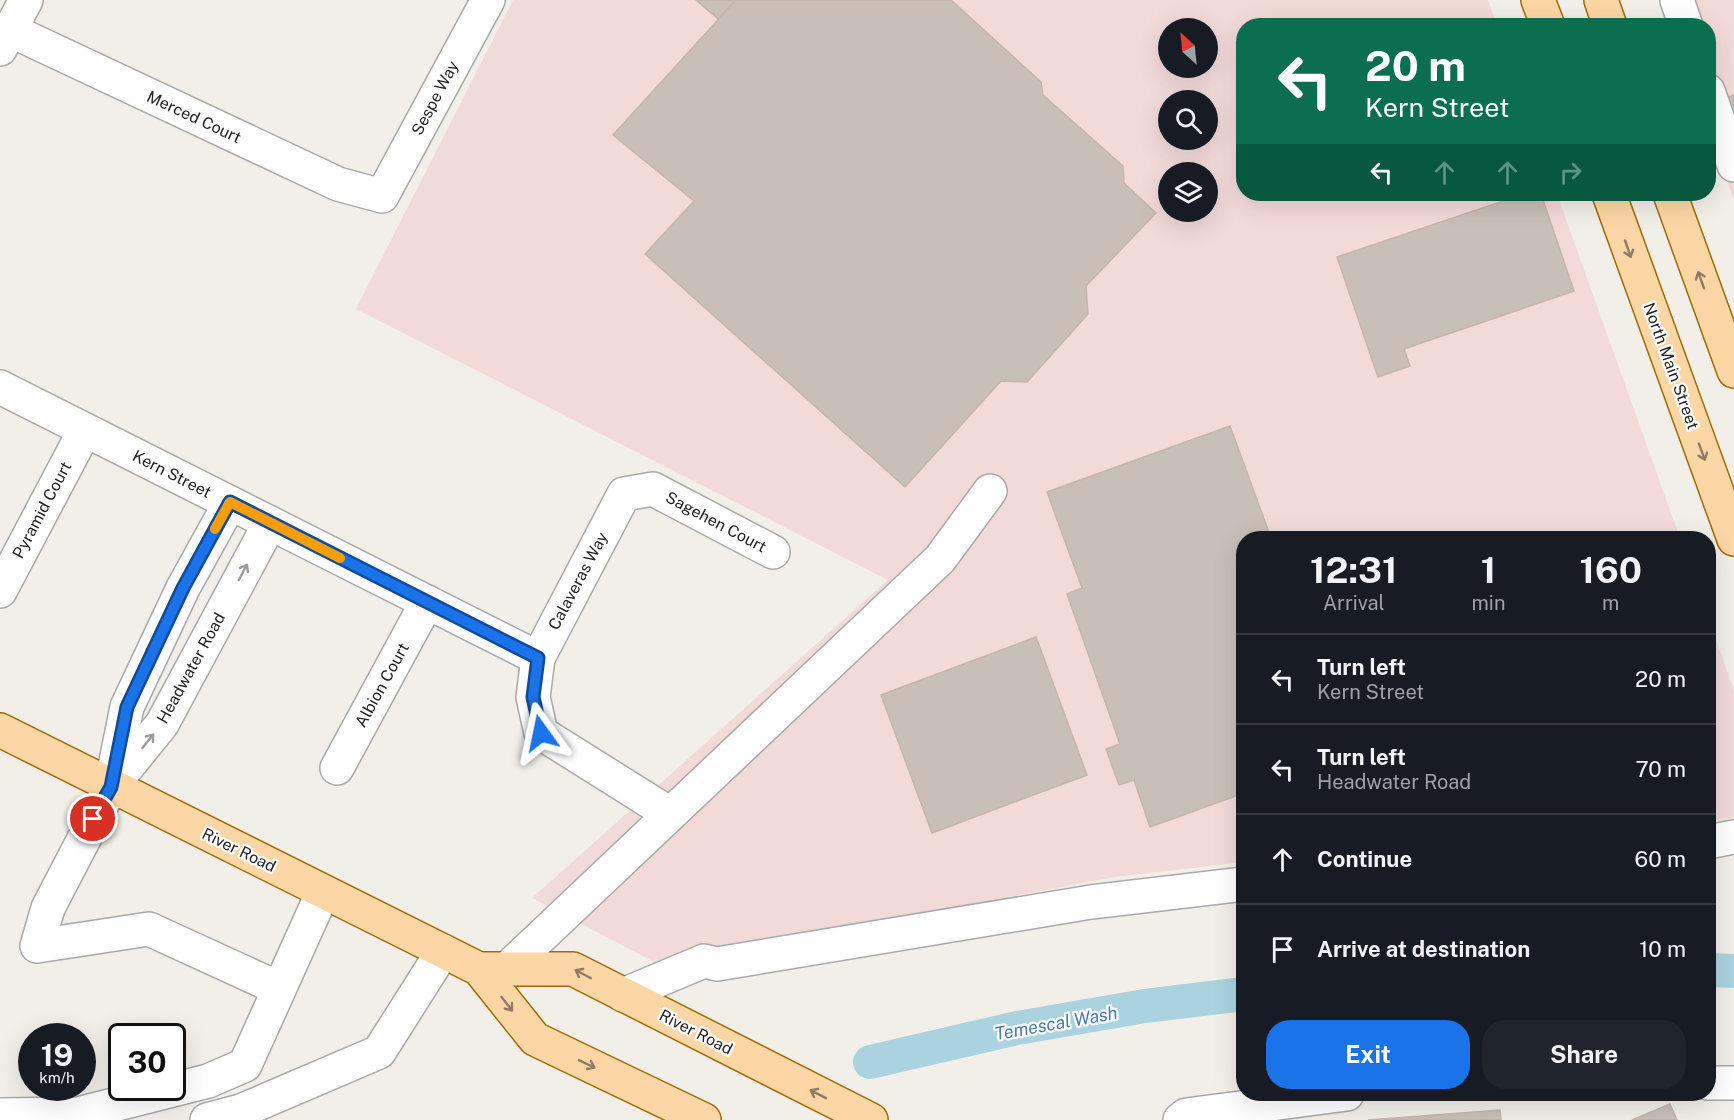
<!DOCTYPE html>
<style>
:root{--surface:#171b24;--page:#20242c;--text:#f1f3f6;--muted:#9ea1a6;--line:#363941;--accent:#1a73e8}
body{margin:0;font-family:"Public Sans",sans-serif;background:var(--page);color:var(--text);height:100vh;display:flex;flex-direction:column;font-size:22px;white-space:nowrap}
*{box-sizing:border-box;margin:0}
p{font-size:20px;color:var(--muted)}
.icon{flex:none;width:33px;height:33px;fill:none;stroke:currentColor;stroke-width:2;stroke-linecap:round;stroke-linejoin:round}
.map{position:relative;flex:1;overflow:hidden}
.drawer{position:absolute;left:1236px;top:531px;width:480px;height:570px;display:flex;flex-direction:column;background:var(--surface);border-radius:24px;box-shadow:0 6px 24px #0002}
.drawer>*{flex:none}
.top-card{position:absolute;left:1236px;top:18px;width:480px;height:183px;border-radius:24px;box-shadow:0 6px 24px #0002;background:#0b6e4f;color:#fff;overflow:hidden}
.needle{width:39px;rotate:333deg}
.controls{position:absolute;left:1158px;top:18px;display:grid;gap:12px}
.controls a{display:grid;place-items:center;width:60px;height:60px;border-radius:50%;background:var(--surface);box-shadow:0 6px 24px #0002;font-size:30px}
.speed{position:absolute;left:18px;top:1023px;display:flex;gap:12px;font-size:30px;font-weight:700;text-align:center}
.speed>*{display:grid;place-content:center;width:78px;height:78px;border-radius:50%;background:var(--surface);box-shadow:0 6px 24px #0002;line-height:1}
.speed small{font-size:15px;font-weight:400}
.speed .limit{border:3px solid #111;border-radius:9px;background:#fff;color:#111}
.pin{position:absolute;display:grid;place-items:center;width:51px;height:51px;color:#fff;margin:-26px;border:3px solid #fff;border-radius:50%;box-shadow:0 2px 6px #0007}
.me{position:absolute;width:66px;margin:-33px;rotate:348deg;stroke-linejoin:round;filter:drop-shadow(0 0 4px #0008)}
.turn{display:flex;align-items:center;gap:21px;height:126px;padding:0 30px;font-size:27px}
.turn .icon{width:78px;height:78px;stroke-width:2.5}
.turn b{display:block;font-size:42px;line-height:51px}
.lanes{display:flex;align-items:center;height:57px;padding:0 30px;background:#0003;justify-content:center;gap:30px;direction:ltr}
.lanes .off{opacity:.35}
.eta{display:flex;justify-content:space-evenly;align-items:center;height:102px;text-align:center}
.eta b{font-size:36px;font-weight:700;line-height:42px}
.primary-button{display:flex;gap:12px;margin-top:auto;padding:12px 30px}
.primary-button a{flex:1;height:69px;border-radius:24px;background:var(--accent);color:#fff;font-size:24px;font-weight:700;line-height:69px;text-align:center}
.primary-button a+a{background:var(--page);color:var(--text)}
ul{padding:0;list-style:none}
li{display:flex;align-items:center;gap:18px;height:90px;padding:0 30px;border-top:2px solid var(--line)}
li div{flex:1}
li b{display:block;font-size:22px}
li em{font-style:normal}
.map>svg:first-child{display:block}
</style>
<div class="map">
<svg width="1734" height="1120" viewBox="0 0 1734 1120">
<rect width="100%" height="100%" fill="#f2efe9"/>
<g fill="#f2dad9" fill-rule="evenodd">
<path d="M513,0H1488L1497,25L1244,26V194H1557L1680,538H1244L1243,862L1115,877L656,963L532,898L888,580L356,309ZM1168,28H1208V68H1168ZM1168,100H1208V140H1168ZM1168,172H1208V212H1168Z"/>
<polygon points="1662,0 1734,0 1734,200 1709,129 1708,26 1671,25"/>
<polygon points="1709,619 1734,691 1734,818 1709,820"/>
</g>
<g fill="none" stroke-linecap="round" stroke-linejoin="round">
<g stroke="#aad3df" stroke-width="34">
<polyline points="1708,970 1734,971"/>
<polyline points="870,1062 1017,1028 1145,1006 1244,994"/>
</g>
</g>
<g fill="#c7bfb8" stroke="#c4b6ab" stroke-width="1.5">
<polygon points="696,0 736,0 718,19"/>
<polygon points="736,0 951,0 1041,82 1043,95 1123,166 1124,183 1156,213 1086,286 1088,314 1027,382 1001,381 905,487 645,254 694,201 613,135"/>
<polygon points="1734,95 1734,120 1726,98"/>
<polygon points="1524,194 1541,194 1574,291 1404,349 1410,366 1378,377 1337,257"/>
<polygon points="1230,426 1271,538 1244,538 1244,793 1150,827 1134,780 1119,785 1106,749 1120,744 1067,594 1082,588 1047,492"/>
<polygon points="1036,637 1087,775 932,833 881,695"/>
<polygon points="1670,1104 1677,1120 1632,1120"/>
<polygon points="1500,1110 1501,1120 1368,1120"/>
</g>
<g fill="none" stroke-linecap="round" stroke-linejoin="round">
<g stroke="#a9a9a9" stroke-width="36">
<g id="minor">
<polyline points="1677,0 1686,26"/>
<polyline points="10,30 338,184 382,196 488,0"/>
<polyline points="0,49 26,0"/>
<polyline points="1708,91 1734,165"/>
<polyline points="0,387 538,658"/>
<polyline points="270,523 162,724 111,787 48,908 37,946 149,929 278,988"/>
<polyline points="0,591 85,430"/>
<polyline points="337,768 427,602"/>
<polyline points="112,781 127,707 183,588 230,503"/>
<polyline points="670,814 541,733 533,697 538,658 624,494 653,489 773,552"/>
<polyline points="1708,842 1734,837"/>
<polyline points="509,967 940,559 990,491"/>
<polyline points="623,995 704,961 717,964 1091,902 1244,884"/>
<polyline points="1708,1083 1734,1083"/>
<polyline points="0,1115 78,1114 208,1081 245,1065 323,892"/>
<polyline points="207,1120 241,1111 379,1052 443,951"/>
<polyline points="1180,1120 1186,1115 1347,1094"/>
</g>
</g>
<g stroke="#a06b00" stroke-width="36">
<g id="major">
<polyline points="1538,0 1548,26"/>
<polyline points="1601,0 1610,26"/>
<polyline points="1609,194 1734,539"/>
<polyline points="1670,194 1734,371"/>
<polyline points="0,730 479,969 535,1039 704,1120"/>
<polyline points="479,969 573,969 871,1120"/>
</g>
</g>
<use href="#minor" stroke="#fff" stroke-width="33"/>
<use href="#major" stroke="#fcd6a4" stroke-width="33"/>
</g>
<defs><path id="oneway-shaft" d="M-6 0H5M1.5-3L5.5 0L1.5 3" fill="none" stroke-width="1.6" stroke-linecap="round" stroke-linejoin="round" transform="scale(1.5)"/></defs>
<g stroke="#8f7c63">
<use href="#oneway-shaft" transform="translate(1628 249) rotate(71)"/>
<use href="#oneway-shaft" transform="translate(1701 280) rotate(-110)"/>
<use href="#oneway-shaft" transform="translate(1702 452) rotate(70)"/>
<use href="#oneway-shaft" transform="translate(583 974) rotate(-152)"/>
<use href="#oneway-shaft" transform="translate(507 1004) rotate(52)"/>
<use href="#oneway-shaft" transform="translate(587 1064) rotate(26)"/>
<use href="#oneway-shaft" transform="translate(818 1094) rotate(-153)"/>
</g>
<g stroke="#9c9c9c">
<use href="#oneway-shaft" transform="translate(243 572) rotate(-62)"/>
<use href="#oneway-shaft" transform="translate(148 741) rotate(-51)"/>
</g>
<g fill="none" stroke-linecap="round" stroke-linejoin="round">
<g stroke="#114b97" stroke-width="15">
<polyline id="route" points="93,819 111,787 127,707 183,588 230,502 538,658 533,697 541,733"/>
</g>
<use href="#route" stroke="#1a73e8" stroke-width="10"/>
<polyline stroke="#f59e0b" stroke-width="10" points="215,529 230,502 340,558"/>
</g>
<g text-anchor="middle" dominant-baseline="central" stroke-width="4.5" stroke-linejoin="round" paint-order="stroke">
<g font-size="16" fill="#222" stroke="#fff">
<text transform="translate(435 98) rotate(-62)">Sespe Way</text>
<text transform="translate(194 117) rotate(25)">Merced Court</text>
<text transform="translate(1671 366) rotate(70)">North Main Street</text>
<text transform="translate(172 474) rotate(27)">Kern Street</text>
<text transform="translate(42 510) rotate(-62)">Pyramid Court</text>
<text transform="translate(716 522) rotate(28)">Sagehen Court</text>
<text transform="translate(578 581) rotate(-62)">Calaveras Way</text>
<text transform="translate(191 668) rotate(-61)">Headwater Road</text>
<text transform="translate(382 685) rotate(-61)">Albion Court</text>
<text transform="translate(239 850) rotate(26)">River Road</text>
<text transform="translate(696 1032) rotate(27)">River Road</text>
</g>
<g font-size="18" font-style="italic" fill="#4a7aab" stroke="#fff">
<text transform="translate(1056 1023) rotate(-10)">Temescal Wash</text>
</g>
</g>
</svg>
<div class="controls">
<a><svg class="needle" viewBox="-14 -14 28 28"><path d="M0-13l5 13h-10z" fill="#e53935"/><path d="M0 13l5-13h-10z" fill="#9ea1a6"/></svg></a>
<a><svg class="icon" aria-label="search" viewBox="0 0 24 24"><circle cx="10" cy="10" r="6"/><path d="M15 15l6 6"/></svg></a>
<a><svg class="icon" aria-label="layers" viewBox="0 0 24 24"><path d="M12 4l9 5-9 5-9-5zM3 14l9 5 9-5"/></svg></a>
</div>
<div class="speed"><div>19<small>km/h</small></div><div class="limit">30</div></div>
<div class="pin" style="left:93px;top:819px;background:#d93025"><svg class="icon" aria-label="arrive" viewBox="0 0 24 24"><path d="M6 21V4h12l-3 4 3 4H6"/></svg></div>
<svg class="me" style="left:541px;top:733px" viewBox="-20 -20 40 40"><path d="M0-17L14 15 0 8-14 15z" fill="#1a73e8" stroke="#fff" stroke-width="4"/></svg>
<div class="top-card">
<div class="turn"><svg class="icon" aria-label="left" viewBox="0 0 24 24"><path d="M17 20v-9H6M10 6l-5 5 5 5"/></svg><div><b>20 m</b>Kern Street</div></div>
<div class="lanes"><svg class="icon" aria-label="left" viewBox="0 0 24 24"><path d="M17 20v-9H6M10 6l-5 5 5 5"/></svg><svg class="icon off" aria-label="ahead" viewBox="0 0 24 24"><path d="M12 20V5M6 11l6-6 6 6"/></svg><svg class="icon off" aria-label="ahead" viewBox="0 0 24 24"><path d="M12 20V5M6 11l6-6 6 6"/></svg><svg class="icon off" aria-label="right" viewBox="0 0 24 24"><path d="M7 20v-9h11M14 6l5 5-5 5"/></svg></div>
</div>
<section class="drawer">
<div class="eta">
<div><b>12:31</b><p>Arrival</p></div>
<div><b>1</b><p>min</p></div>
<div><b>160</b><p>m</p></div>
</div>
<ul>
<li><svg class="icon" aria-label="left" viewBox="0 0 24 24"><path d="M17 20v-9H6M10 6l-5 5 5 5"/></svg><div><b>Turn left</b><p>Kern Street</p></div><em>20 m</em></li>
<li><svg class="icon" aria-label="left" viewBox="0 0 24 24"><path d="M17 20v-9H6M10 6l-5 5 5 5"/></svg><div><b>Turn left</b><p>Headwater Road</p></div><em>70 m</em></li>
<li><svg class="icon" aria-label="ahead" viewBox="0 0 24 24"><path d="M12 20V5M6 11l6-6 6 6"/></svg><div><b>Continue</b></div><em>60 m</em></li>
<li><svg class="icon" aria-label="arrive" viewBox="0 0 24 24"><path d="M6 21V4h12l-3 4 3 4H6"/></svg><div><b>Arrive at destination</b></div><em>10 m</em></li>
</ul>
<div class="primary-button"><a>Exit</a><a>Share</a></div>
</section>
</div>
